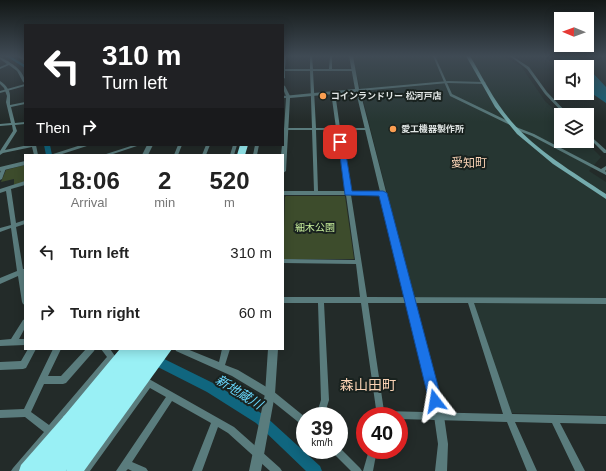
<!DOCTYPE html>
<meta charset="utf-8">
<style>
:root{--surface:#fff;--page:#f6f6f6;--text:#222;--muted:#767676}
body{margin:0;font-family:Arial,"Noto Sans JP",sans-serif;background:var(--page);color:var(--text);height:100vh;display:flex;flex-direction:column;font-size:15px;white-space:nowrap}
*{box-sizing:border-box;margin:0}
p{font-size:13px;color:var(--muted)}
.icon{flex:none;width:22px;height:22px;fill:none;stroke:currentColor;stroke-width:2;stroke-linecap:round;stroke-linejoin:round}
.map{position:relative;flex:1;overflow:hidden}
.panel{position:absolute;left:24px;top:154px;width:260px;height:196px;display:flex;flex-direction:column;background:var(--surface);border-radius:0px;box-shadow:0 2px 10px #0003}
.panel>*{flex:none}
.banner{position:absolute;left:24px;top:24px;width:260px;height:122px;border-radius:0px;box-shadow:0 2px 10px #0003;background:#202124;color:#fff;overflow:hidden}
.needle{width:26px;rotate:271deg}
.fabs{position:absolute;left:554px;top:12px;display:grid;gap:8px}
.fabs a{display:grid;place-items:center;width:40px;height:40px;border-radius:0px;background:var(--surface);box-shadow:0 2px 10px #0003;font-size:20px}
.speed{position:absolute;left:296px;top:407px;display:flex;gap:8px;font-size:20px;font-weight:700;text-align:center}
.speed>*{display:grid;place-content:center;width:52px;height:52px;border-radius:50%;background:var(--surface);box-shadow:0 2px 10px #0003;line-height:1}
.speed small{font-size:10px;font-weight:400}
.speed .limit{border:6px solid #d22;background:#fff;color:#111}
.pin{position:absolute;display:grid;place-items:center;width:34px;height:34px;color:#fff;margin:-17px;border-radius:8px;box-shadow:0 2px 6px #0006}
.me{position:absolute;width:44px;margin:-22px;rotate:346deg;stroke-linejoin:round;filter:drop-shadow(0 0 3px #0008)}
.turn{display:flex;align-items:center;gap:14px;height:84px;padding:0 12px;font-size:18px}
.turn .icon{width:52px;height:52px;stroke-width:2.5}
.turn b{display:block;font-size:28px;line-height:34px}
.then{display:flex;align-items:center;height:38px;padding:0 12px;background:#0003;gap:8px;font-size:15px}
.eta{display:flex;justify-content:space-evenly;align-items:center;height:68px;text-align:center}
.eta b{font-size:24px;font-weight:700;line-height:28px}
ul{padding:0;list-style:none}
li{display:flex;align-items:center;gap:12px;height:60px;padding:0 12px}
li div{flex:1}
li b{display:block;font-size:15px}
li em{font-style:normal}
.map>svg:first-child{display:block}
</style>
<div class="map">
<svg width="606" height="471" viewBox="0 0 606 471">
<rect width="100%" height="100%" fill="#232b29"/>
<polygon fill="#263632" points="354,56 503,56 521,66 545,101 561,116 561,141 585,141 601,157 589,171 606,182 606,415 512,413 509,411 471,298 416,297 413,295 361,92 355,68"/>
<g fill="#3d4c2c">
<polygon points="25,165 25,182 14,185 14,179 1,182 6,170"/>
<polygon points="286,196 345,196 354,259 283,259 285,197"/>
</g>
<polygon fill="#10667f" points="558,56 578,56 578,57 606,87 606,103 587,90 587,67 570,67"/>
<g fill="none" stroke-linecap="round" stroke-linejoin="round">
<g fill="#10667f" fill-rule="evenodd">
<polygon points="6,56 10,56 25,65 25,68"/>
<polygon points="44,145 50,145 52,155 46,155"/>
<polygon points="152,353 215,384 264,415 320,466 322,471 306,471 256,423 207,392 148,362 147,358 148,354"/>
</g>
<g fill="#5a7c7d" fill-rule="evenodd">
<path d="M284,56H286L285,69H310V56H312L313,69H329L330,56H332V69H352L354,70L352,71H313L316,128H336L331,92L333,91L335,92L340,128H367L369,129L367,130H341L350,191H383L385,193L383,195H351L367,297L606,298V304L474,303L512,414L606,416V424L560,423L585,471H575L552,423L515,422L537,471H527L507,422L399,419V416H377L361,303H324L329,400L324,416H316L321,400L318,303H283V297H360L356,264L283,263V259L355,260L346,195H283V191H314L312,130H283V128H312L310,71H285V78L283,79ZM316,130H337L345,191H318ZM368,303H468L503,414L384,411Z"/>
<polygon points="433,56 435,56 452,94 512,123 512,125 510,125 450,96"/>
<polygon points="510,56 512,56 529,67 547,92 569,115 565,115 545,94 527,69"/>
<path d="M0,57C10,62 25,70 25,83L23,82L17,71L9,65L0,69V67L7,64L0,59Z"/>
<path d="M0,81C6,85 11,91 10,98C10,100 10,102 10,105L25,102V104L11,107L15,123L25,122V124L15,125L17,131L5,150L28,145H36L38,155H34L32,147L3,153L0,155V151L13,131L12,125L0,126V124L11,123L6,102L7,96L4,88L0,84Z"/>
<polygon points="283,85 285,86 290,96 289,97 286,96 283,89"/>
<polygon points="514,127 516,127 534,134 601,169 606,166 606,170 605,171 606,172 606,175 532,136 514,129"/>
<polygon points="587,133 606,150 606,153 604,153 587,136"/>
<polygon points="134,145 140,145 110,155 103,155"/>
<polygon points="178,145 182,145 178,155 174,155"/>
<polygon points="206,145 210,145 206,155 202,155"/>
<polygon points="233,145 237,145 234,155 230,155"/>
<polygon points="255,145 259,145 257,155 253,155"/>
<polygon points="2,167 6,167 6,168 2,179 0,180 0,173"/>
<polygon points="25,181 25,185 11,189 16,223 25,220 25,224 16,227 23,269 25,269 25,274 24,274 25,281 25,305 23,304 22,302 18,276 0,284 0,278 17,271 11,228 0,232 0,228 11,225 6,191 0,193 0,189"/>
<polygon points="25,319 25,328 19,339 25,339 25,345 0,346 0,340 11,339 23,320"/>
<polygon points="28,349 36,349 26,368 23,369 0,370 0,362 21,361"/>
<polygon points="53,349 61,349 48,376 61,376 86,349 95,349 94,351 66,383 63,384 44,384 31,412 49,425 106,358 107,357 101,349 110,349 115,356 112,364 22,471 11,471 13,468 44,432 25,417 0,418 0,410 24,409"/>
<polygon points="175,349 187,349 219,362 222,349 230,349 225,365 238,370 273,391 305,417 305,426 302,425 267,397 232,376 176,351"/>
<polygon points="149,379 234,427 280,468 282,471 270,471 228,433 218,427 202,471 192,471 211,423 172,401 132,462 146,468 148,471 132,471 128,469 126,471 116,471 166,397 150,388 90,471 79,471 81,468 146,380"/>
<polygon points="339,447 360,468 362,471 351,471 333,453 332,450 339,450"/>
<polygon points="369,450 377,450 373,471 363,471"/>
</g>
<g fill="#5a7c7d" fill-rule="evenodd">
<polygon points="16,56 20,56 25,58 25,61"/>
<polygon points="349,56 353,56 359,89 448,81 484,82 486,83 484,84 448,83 360,91 444,416 448,444 447,471 435,471 438,444 434,416 356,92 290,98 286,171 283,173 283,155 281,155 282,145 283,145 286,98 283,98 283,96 355,89"/>
<polygon points="25,84 25,86 0,93 0,91"/>
<polygon points="81,145 90,145 59,155 50,155"/>
<polygon points="147,145 153,145 148,155 142,155"/>
<polygon points="25,161 25,165 0,171 0,167"/>
<polygon points="268,349 278,349 275,394 261,471 249,471 265,394"/>
</g>
<path fill="#74abad" fill-rule="evenodd" d="M466,56H470C483,78 494,101 511,121C537,151 573,172 606,194V199L553,164L517,134L495,107Z"/>
<g fill="#99f0f5" fill-rule="evenodd">
<polygon points="240,145 248,145 245,155 237,155"/>
<polygon points="157,349 172,349 84,471 66,471 68,465"/>
<polygon points="69,413 74,416 77,421 74,426 38,471 19,471 21,465 64,416"/>
</g>
<g stroke="#99f0f5" stroke-width="14">
<polyline points="69,421 129,349"/>
<polyline points="44,471 141,349"/>
<polyline points="57,471 152,349"/>
</g>
</g>
<linearGradient id="sky" x2="0" y2="1"><stop stop-color="#131817"/><stop offset="0.46" stop-color="#3f4a54"/><stop offset="1" stop-color="#3f4a54" stop-opacity="0"/></linearGradient>
<rect width="606" height="122" fill="url(#sky)"/>
<polygon fill="#1a73e8" stroke="#114b97" points="338,140 344,142 352,191 383,191 387,193 442,401 440,406 435,408 431,406 429,401 379,196 345,195"/>
<g fill="#fb9e51" stroke="#19221f" stroke-width="1.5">
<circle cx="323" cy="96" r="4"/>
<circle cx="393" cy="129" r="4"/>
</g>
<g text-anchor="middle" dominant-baseline="central" stroke-width="4" stroke-linejoin="round" paint-order="stroke">
<g font-size="9" font-weight="bold" fill="#e1e6e5" stroke="#19221f" text-anchor="start">
<text x="331" y="96">コインランドリー 松河戸店</text>
<text x="401" y="129">愛工機器製作所</text>
</g>
<g font-size="10" fill="#c7ed9b" stroke="#19221f">
<text x="315" y="227">細木公園</text>
</g>
<g font-size="12" fill="#fbd3b5" stroke="#19221f">
<text x="469" y="163">愛知町</text>
</g>
<g font-size="13" font-style="italic" fill="#68d7fd" stroke="#19221f">
<text transform="translate(239 392) rotate(32)">新地蔵川</text>
</g>
<g font-size="14" fill="#fbd3b5" stroke="#19221f">
<text x="368" y="385">森山田町</text>
</g>
</g>
</svg>
<div class="fabs">
<a><svg class="needle" viewBox="-14 -14 28 28"><path d="M0-13l5 13h-10z" fill="#e53935"/><path d="M0 13l5-13h-10z" fill="#767676"/></svg></a>
<a><svg class="icon" aria-label="sound" viewBox="0 0 24 24"><path d="M4 9h4l5-4v14l-5-4H4zM17 9q2 3 0 6"/></svg></a>
<a><svg class="icon" aria-label="layers" viewBox="0 0 24 24"><path d="M12 4l9 5-9 5-9-5zM3 14l9 5 9-5"/></svg></a>
</div>
<div class="speed"><div>39<small>km/h</small></div><div class="limit">40</div></div>
<div class="pin" style="left:340px;top:142px;background:#d93025"><svg class="icon" aria-label="arrive" viewBox="0 0 24 24"><path d="M6 21V4h12l-3 4 3 4H6"/></svg></div>
<svg class="me" style="left:435px;top:401px" viewBox="-20 -20 40 40"><path d="M0-17L14 15 0 8-14 15z" fill="#1a73e8" stroke="#fff" stroke-width="4"/></svg>
<div class="banner">
<div class="turn"><svg class="icon" aria-label="left" viewBox="0 0 24 24"><path d="M17 20v-9H6M10 6l-5 5 5 5"/></svg><div><b>310 m</b>Turn left</div></div>
<div class="then">Then<svg class="icon" aria-label="right" viewBox="0 0 24 24"><path d="M7 20v-9h11M14 6l5 5-5 5"/></svg></div>
</div>
<section class="panel">
<div class="eta">
<div><b>18:06</b><p>Arrival</p></div>
<div><b>2</b><p>min</p></div>
<div><b>520</b><p>m</p></div>
</div>
<ul>
<li><svg class="icon" aria-label="left" viewBox="0 0 24 24"><path d="M17 20v-9H6M10 6l-5 5 5 5"/></svg><div><b>Turn left</b></div><em>310 m</em></li>
<li><svg class="icon" aria-label="right" viewBox="0 0 24 24"><path d="M7 20v-9h11M14 6l5 5-5 5"/></svg><div><b>Turn right</b></div><em>60 m</em></li>
</ul>
</section>
</div>
